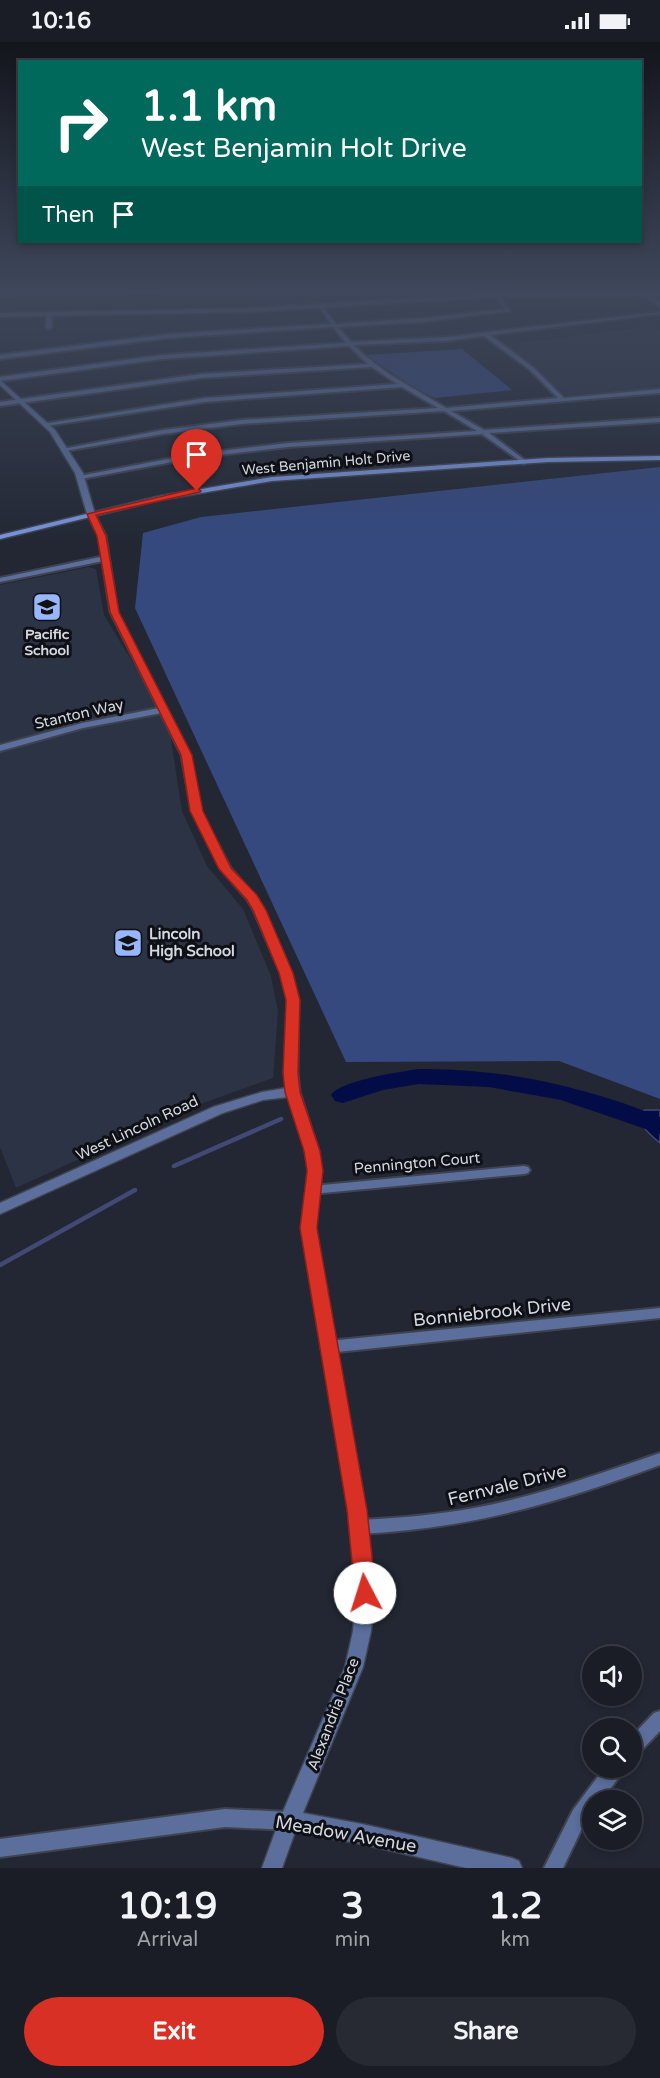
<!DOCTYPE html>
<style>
:root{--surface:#1a1d26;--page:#272a32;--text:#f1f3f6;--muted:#9fa2a7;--line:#383b43;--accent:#d93025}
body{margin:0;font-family:"Varela Round",sans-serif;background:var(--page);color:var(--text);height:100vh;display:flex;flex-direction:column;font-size:22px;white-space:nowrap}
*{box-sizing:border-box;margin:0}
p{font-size:20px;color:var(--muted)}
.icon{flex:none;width:33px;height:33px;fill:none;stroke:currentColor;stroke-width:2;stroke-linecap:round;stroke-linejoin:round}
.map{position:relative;height:1826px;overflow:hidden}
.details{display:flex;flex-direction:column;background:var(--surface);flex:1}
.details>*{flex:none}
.banner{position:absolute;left:18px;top:18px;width:624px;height:183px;border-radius:0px;box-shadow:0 3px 9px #0003,0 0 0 2px var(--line);background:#00695c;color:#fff;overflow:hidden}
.controls{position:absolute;left:582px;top:1604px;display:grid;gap:12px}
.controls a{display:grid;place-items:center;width:60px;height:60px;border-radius:50%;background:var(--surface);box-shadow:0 3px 9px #0003,0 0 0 2px var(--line);font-size:30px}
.pin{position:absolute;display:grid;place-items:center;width:51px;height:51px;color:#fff;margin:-62px -26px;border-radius:50% 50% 50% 0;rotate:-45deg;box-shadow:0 0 6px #0007}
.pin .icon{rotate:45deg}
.me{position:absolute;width:66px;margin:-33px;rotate:355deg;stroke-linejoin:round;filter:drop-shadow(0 0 4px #0008)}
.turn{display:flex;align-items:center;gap:21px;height:126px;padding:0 24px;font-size:27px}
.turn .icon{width:78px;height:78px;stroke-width:2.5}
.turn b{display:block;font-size:42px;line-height:51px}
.then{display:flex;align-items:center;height:57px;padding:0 24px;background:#0003;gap:12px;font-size:22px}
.eta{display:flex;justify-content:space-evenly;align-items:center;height:102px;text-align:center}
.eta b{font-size:36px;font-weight:800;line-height:42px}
.action{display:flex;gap:12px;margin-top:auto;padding:12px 24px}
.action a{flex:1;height:69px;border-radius:36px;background:var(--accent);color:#fff;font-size:24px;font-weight:800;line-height:69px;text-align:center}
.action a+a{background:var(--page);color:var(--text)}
.status{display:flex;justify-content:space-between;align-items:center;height:42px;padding:0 30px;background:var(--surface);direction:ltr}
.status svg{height:16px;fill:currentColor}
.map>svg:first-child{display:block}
</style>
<div class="status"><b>10:16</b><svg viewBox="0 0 49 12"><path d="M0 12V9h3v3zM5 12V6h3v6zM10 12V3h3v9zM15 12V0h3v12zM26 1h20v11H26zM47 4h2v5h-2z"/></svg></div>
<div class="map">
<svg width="660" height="1826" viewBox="0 0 660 1826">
<rect width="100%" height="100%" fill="#222733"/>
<g fill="#2c3344">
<polygon points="651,284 660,288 660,346 565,353 536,326 505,303"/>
<polygon points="89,525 96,527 104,573 168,679 182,769 207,824 243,867 271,934 278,970 273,1036 195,1064 16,1146 0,1105 0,543"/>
</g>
<g fill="#35497f">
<polygon points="462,307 512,348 435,356 416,347 366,313"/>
<polygon points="660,425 660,1057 559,1019 346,1020 135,566 143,491 201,475"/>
</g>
<path fill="#040c47" stroke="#424975" stroke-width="1.5" d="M645,1068H660V1101C649,1092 641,1085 638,1071Z"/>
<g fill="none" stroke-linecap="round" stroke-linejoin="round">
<polyline stroke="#424975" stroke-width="2" points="0,255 168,250"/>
<g stroke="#424975" stroke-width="4.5">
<polyline points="174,1124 281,1077"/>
<polyline points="0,1223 135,1148"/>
</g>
<path fill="#040c47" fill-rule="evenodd" d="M419,1027C502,1026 583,1044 660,1075V1092L561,1058L489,1045L419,1042L383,1048L343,1061L335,1059L331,1053C341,1038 400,1030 419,1027Z"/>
<g stroke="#3e434f" stroke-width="4">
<g id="minor">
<polygon points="644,251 648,251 660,261 660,265 644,253"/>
<path d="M498,252L510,269L424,280L338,285L351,300L447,295L660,270V272L490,293L534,326L564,356L660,347V351L451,369L484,388L660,376V380L489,391L526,419V421L524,422L482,392L288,405L194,416L81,437L78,435L79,434L194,412L288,401L477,389L444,369L241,382L163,392L65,409L62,407L163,388L241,378L438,366L402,345L205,360L46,384L43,382L205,356L397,342L372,325L201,336L0,364V360L201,332L368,322L349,304L162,317L0,339V335L162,313L346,301L333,285L169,296L0,317V313L169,292L331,282L319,264L321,263L336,282L424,276L505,267L496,253ZM484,294L530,328L558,356L446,366L389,332L364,313L354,303L447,299Z"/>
<polygon points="49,270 51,271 52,285 49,287 46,285 47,271"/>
<polygon points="105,514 108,514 108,518 0,540 0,536"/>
<polygon points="164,665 168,668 167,670 83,686 0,709 0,703 82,681"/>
<polygon points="524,1124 528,1125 530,1128 528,1131 524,1132 312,1152 308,1151 306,1148 308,1145 312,1144"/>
<polygon points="660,1266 660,1276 328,1311 323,1309 321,1305 323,1301 328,1299"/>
<path d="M660,1411V1423C558,1461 468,1487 359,1492L354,1490L351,1485L354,1480L359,1478C398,1476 436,1473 474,1466C538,1454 599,1432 660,1411Z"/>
<polygon points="660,1669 660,1689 638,1712 632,1714 632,1694 654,1671"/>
<polygon points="605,1725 625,1725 622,1731 602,1758 592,1758 592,1771 585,1780 563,1826 544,1826 573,1768"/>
<polygon points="225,1767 289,1770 295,1773 298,1779 295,1785 289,1788 225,1785 0,1815 0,1797"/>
</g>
</g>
<g stroke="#3e434f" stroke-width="3">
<g id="tertiary">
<polygon points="660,250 660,254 498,255 249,270 0,275 0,271 249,266 498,251"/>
<polygon points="0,338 55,388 83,431 95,472 106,494 118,570 191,713 201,769 231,826 256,854 265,868 292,931 299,958 298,1031 300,1050 319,1109 322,1129 315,1186 366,1468 374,1551 371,1589 363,1625 303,1771 362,1782 512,1816 519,1819 522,1826 466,1826 362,1802 295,1790 282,1826 262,1826 279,1779 345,1625 353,1589 356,1551 348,1468 301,1186 308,1129 305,1109 288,1055 263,1058 223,1071 0,1172 0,1161 213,1065 262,1050 286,1046 284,1031 287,958 280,931 253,868 247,858 220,827 191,769 181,713 110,570 98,494 87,472 75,431 50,390 0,343"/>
</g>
</g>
<g stroke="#3e434f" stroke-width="3">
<polygon id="secondary" points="660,414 660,418 548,420 272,439 160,458 0,497 0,493 160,454 272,435 548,416"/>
</g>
<use href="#minor" fill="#5b6e9c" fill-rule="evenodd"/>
<use href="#tertiary" fill="#5b6e9c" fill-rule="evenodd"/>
<use href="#secondary" fill="#7895df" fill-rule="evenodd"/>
</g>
<linearGradient id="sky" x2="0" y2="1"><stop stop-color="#13151c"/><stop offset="0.49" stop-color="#3e475b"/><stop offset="1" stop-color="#3e475b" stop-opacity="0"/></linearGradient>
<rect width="660" height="506" fill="url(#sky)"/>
<polygon fill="#d93025" stroke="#8d1f18" stroke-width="1.5" points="197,446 201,449 200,450 96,473 106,494 119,570 192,713 203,769 231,826 257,853 266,868 293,931 300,958 298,1031 300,1050 320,1109 323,1129 317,1186 367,1468 376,1551 373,1558 365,1560 358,1558 355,1551 347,1468 300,1186 307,1129 304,1109 285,1050 283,1031 286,958 279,931 253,868 247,858 219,827 190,769 181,713 110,570 97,494 87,472"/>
<defs>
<g id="school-square" transform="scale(1.5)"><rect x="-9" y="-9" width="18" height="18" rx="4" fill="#98b6fd" stroke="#0e1015"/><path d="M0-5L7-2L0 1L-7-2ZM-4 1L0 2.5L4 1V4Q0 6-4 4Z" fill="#111"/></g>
</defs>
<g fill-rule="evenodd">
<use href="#school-square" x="47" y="565"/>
<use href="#school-square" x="128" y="901"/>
</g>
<g text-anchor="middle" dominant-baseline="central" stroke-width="6" stroke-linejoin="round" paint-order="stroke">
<g font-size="14" fill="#d4d8e0" stroke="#0e1015">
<text transform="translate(326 421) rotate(-5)">West Benjamin Holt Drive</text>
</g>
<g font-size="14" font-weight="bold" fill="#d4d8e0" stroke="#0e1015">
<text x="47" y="592">Pacific<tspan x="47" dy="16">School</tspan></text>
</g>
<g font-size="15" fill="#d4d8e0" stroke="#0e1015">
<text transform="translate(79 672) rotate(-13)">Stanton Way</text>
<text transform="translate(137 1086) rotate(-25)">West Lincoln Road</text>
<text transform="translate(417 1121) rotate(-5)">Pennington Court</text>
<text transform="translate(333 1672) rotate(-69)">Alexandria Place</text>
</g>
<g font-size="15" font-weight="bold" fill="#d4d8e0" stroke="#0e1015" text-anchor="start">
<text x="149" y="892">Lincoln<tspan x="149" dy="17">High School</tspan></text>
</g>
<g font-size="18" fill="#d4d8e0" stroke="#0e1015">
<text transform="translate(492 1270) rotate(-6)">Bonniebrook Drive</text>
<text transform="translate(507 1443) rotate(-14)">Fernvale Drive</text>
<text transform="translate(346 1792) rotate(10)">Meadow Avenue</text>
</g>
</g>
</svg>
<div class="controls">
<a><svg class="icon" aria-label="sound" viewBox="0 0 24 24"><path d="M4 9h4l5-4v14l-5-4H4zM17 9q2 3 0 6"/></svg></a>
<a><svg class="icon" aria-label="search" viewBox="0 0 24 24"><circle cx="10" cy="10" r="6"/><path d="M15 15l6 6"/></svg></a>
<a><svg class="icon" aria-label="layers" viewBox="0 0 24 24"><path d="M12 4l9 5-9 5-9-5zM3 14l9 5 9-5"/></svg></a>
</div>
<div class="pin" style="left:197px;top:449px;background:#d93025"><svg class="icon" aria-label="arrive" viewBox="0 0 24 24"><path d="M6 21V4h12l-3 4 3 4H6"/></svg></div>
<svg class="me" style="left:365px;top:1551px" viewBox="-20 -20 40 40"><circle r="19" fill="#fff"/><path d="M0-13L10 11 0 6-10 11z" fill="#d93025"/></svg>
<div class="banner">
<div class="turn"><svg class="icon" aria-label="right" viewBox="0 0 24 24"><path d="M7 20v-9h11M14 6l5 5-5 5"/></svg><div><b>1.1 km</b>West Benjamin Holt Drive</div></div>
<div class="then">Then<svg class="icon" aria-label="arrive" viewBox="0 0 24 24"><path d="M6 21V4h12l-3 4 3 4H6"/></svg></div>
</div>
</div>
<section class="details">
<div class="eta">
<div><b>10:19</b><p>Arrival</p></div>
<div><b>3</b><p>min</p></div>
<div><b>1.2</b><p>km</p></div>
</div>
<div class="action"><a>Exit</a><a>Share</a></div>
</section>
